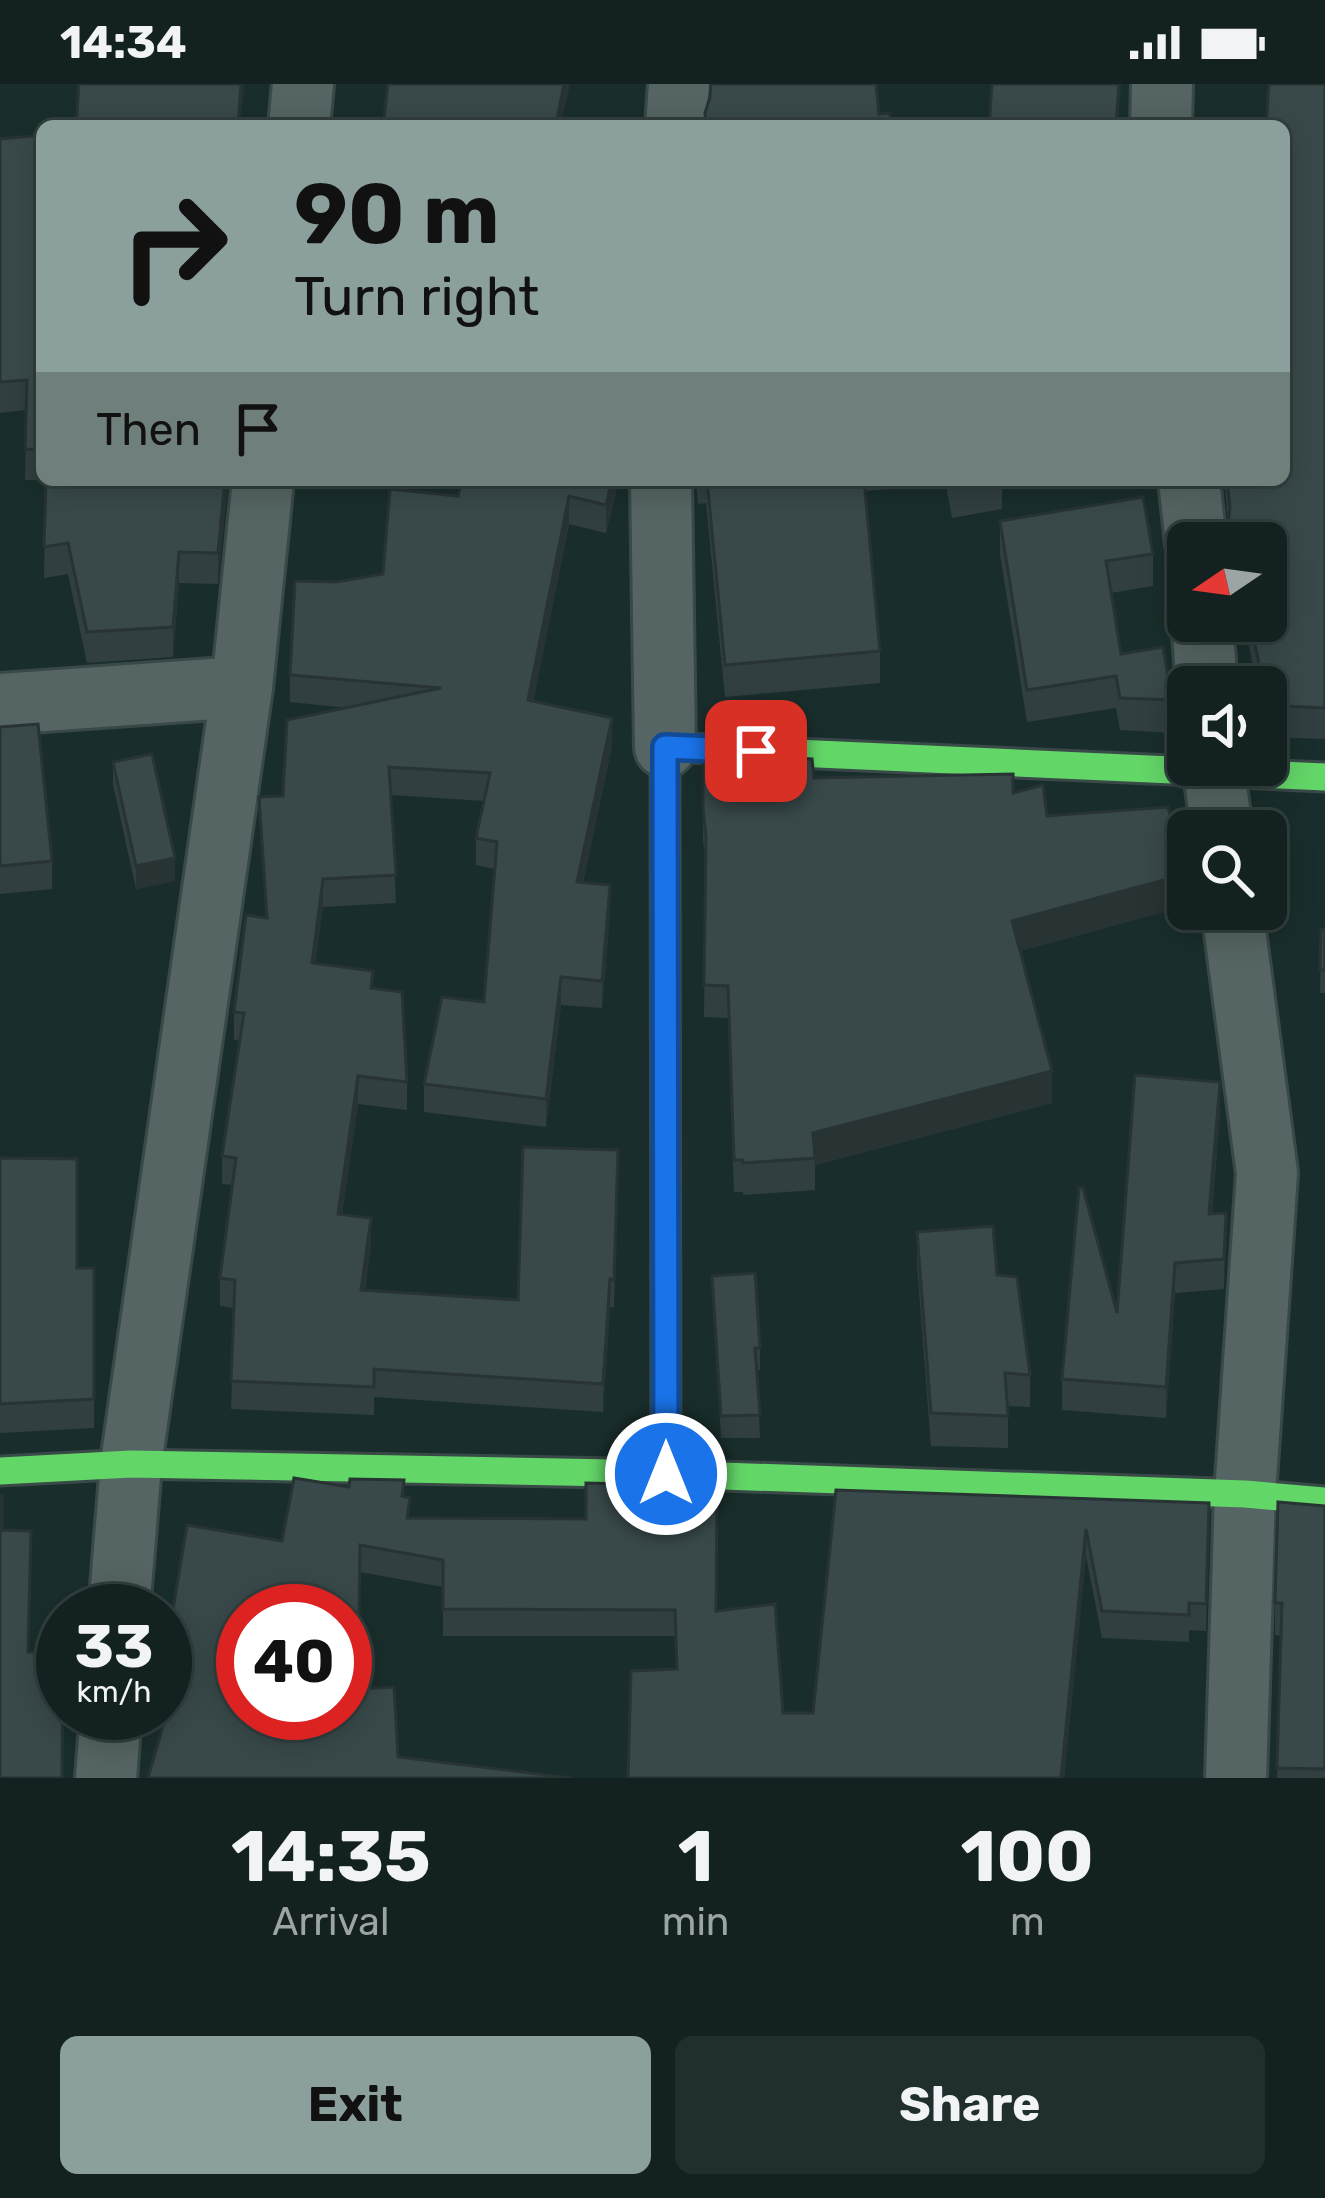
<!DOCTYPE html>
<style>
:root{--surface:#132221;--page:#202f2e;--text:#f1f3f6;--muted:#9da4a5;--line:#323f3f;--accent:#8b9f9c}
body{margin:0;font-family:Rubik,sans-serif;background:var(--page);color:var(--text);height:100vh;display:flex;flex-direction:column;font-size:45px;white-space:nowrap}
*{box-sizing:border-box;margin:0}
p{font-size:39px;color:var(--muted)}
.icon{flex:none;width:66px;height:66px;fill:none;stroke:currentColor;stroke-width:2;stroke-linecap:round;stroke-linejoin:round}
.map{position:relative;height:1694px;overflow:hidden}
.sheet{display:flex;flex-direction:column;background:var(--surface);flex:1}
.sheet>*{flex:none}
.hud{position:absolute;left:36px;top:36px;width:1254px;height:366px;border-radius:18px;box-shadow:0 6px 30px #0003,0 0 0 3px var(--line);background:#8b9f9c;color:#111;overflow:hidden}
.needle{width:78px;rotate:257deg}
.fabs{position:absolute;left:1167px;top:438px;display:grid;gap:24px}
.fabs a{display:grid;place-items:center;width:120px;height:120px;border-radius:18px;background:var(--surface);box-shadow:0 6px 30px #0003,0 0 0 3px var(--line);font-size:60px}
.speed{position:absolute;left:36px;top:1500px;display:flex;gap:24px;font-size:60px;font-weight:700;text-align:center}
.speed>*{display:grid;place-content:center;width:156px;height:156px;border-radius:50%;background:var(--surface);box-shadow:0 6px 30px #0003,0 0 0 3px var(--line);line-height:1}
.speed small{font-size:30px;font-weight:400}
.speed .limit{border:18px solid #d22;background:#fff;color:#111}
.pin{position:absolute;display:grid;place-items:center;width:102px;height:102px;color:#fff;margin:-51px;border-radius:24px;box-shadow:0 6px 18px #0006}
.me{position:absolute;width:132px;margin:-66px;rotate:0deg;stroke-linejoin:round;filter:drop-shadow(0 0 9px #0008)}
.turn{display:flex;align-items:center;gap:42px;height:252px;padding:0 60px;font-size:54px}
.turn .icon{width:156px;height:156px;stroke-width:2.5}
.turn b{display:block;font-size:84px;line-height:102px}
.then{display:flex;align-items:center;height:114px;padding:0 60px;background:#0003;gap:24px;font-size:45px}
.eta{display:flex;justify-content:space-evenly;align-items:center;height:204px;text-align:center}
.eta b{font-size:72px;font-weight:700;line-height:84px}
.button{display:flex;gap:24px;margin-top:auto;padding:24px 60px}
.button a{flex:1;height:138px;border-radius:18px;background:var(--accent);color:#111;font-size:48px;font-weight:700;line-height:138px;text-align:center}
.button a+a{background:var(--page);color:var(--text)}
.status{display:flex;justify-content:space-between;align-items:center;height:84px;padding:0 60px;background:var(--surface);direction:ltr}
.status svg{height:33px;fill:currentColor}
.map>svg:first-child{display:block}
</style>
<div class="status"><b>14:34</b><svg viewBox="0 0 49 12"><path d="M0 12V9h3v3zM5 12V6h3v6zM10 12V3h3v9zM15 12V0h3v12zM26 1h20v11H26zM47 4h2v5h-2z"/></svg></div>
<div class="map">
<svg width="1325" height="1694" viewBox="0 0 1325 1694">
<rect width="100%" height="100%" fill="#192e2c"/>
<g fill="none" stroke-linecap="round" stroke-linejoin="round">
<g stroke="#394947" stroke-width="66">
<g id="street">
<polyline points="299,42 303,0"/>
<polyline points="676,42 679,0"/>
<polyline points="1161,42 1162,0"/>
<polyline points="661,396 665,663"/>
<polyline points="1189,396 1196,459"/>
<polyline points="1202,537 1207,603"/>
<polyline points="0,620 242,603"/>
<polyline points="1213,681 1222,747"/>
<polyline points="1232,825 1267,1089 1245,1410 1236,1694"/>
<polyline points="119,1527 131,1380 242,603 263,396"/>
<polyline points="106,1694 111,1629"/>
</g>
</g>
<g stroke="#394947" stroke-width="33">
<g id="fast">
<polyline points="0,1387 131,1380 666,1390 1245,1410 1325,1417"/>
<polyline points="666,1390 665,663 1325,693"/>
</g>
</g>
<use href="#street" stroke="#556563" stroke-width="60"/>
<use href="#fast" stroke="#63d668" stroke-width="27"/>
</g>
<g fill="#313f40">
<polygon points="1325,0 1325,655 1267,653 1266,603 1257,603 1245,541 1239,542 1239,537 1266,537 1266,459 1228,459 1228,438 1224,396 1284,396"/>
<polygon points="42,51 42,396 227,396 218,500 179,499 173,573 87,579 68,490 44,494 46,396 25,396 26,326 0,329 0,55"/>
<polygon points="619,396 606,449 569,440 533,617 612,662 583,799 610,829 602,924 561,921 546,1043 424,1028 424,1000 484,918 495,785 476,781 476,754 484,717 391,711 396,819 323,823 315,879 373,904 407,998 407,1026 358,1020 342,1130 371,1162 365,1206 518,1216 618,1066 614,1223 610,1223 603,1328 374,1313 374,1331 231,1325 234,1224 220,1222 220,1194 232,1101 222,1100 222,1072 240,956 234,956 234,928 266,834 259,713 283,712 348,624 290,618 290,591 336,498 383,490 458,412"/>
<polygon points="696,396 1002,396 1002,425 952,434 946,401 865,407 880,567 880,599 725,613 706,419 698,420"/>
<polygon points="1000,437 1153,470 1153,502 1111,509 1121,570 1172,616 1172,649 1120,646 1116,624 1027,638 1000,470"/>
<polygon points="0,643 52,777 52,805 0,810"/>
<polygon points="113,678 175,797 136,805 113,700"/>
<polygon points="703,678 814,694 1013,709 1186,822 1020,867 1052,1019 815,1081 815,1106 743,1111 743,1108 734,1108 728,934 704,933 706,781 703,756"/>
<polygon points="1321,845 1325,845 1325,909 1320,909"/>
<polygon points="1220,1028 1212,1130 1226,1129 1224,1205 1175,1209 1166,1334 1062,1326 1062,1295 1117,1229"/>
<polygon points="0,1074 77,1184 94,1184 94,1344 0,1349"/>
<polygon points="917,1148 997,1191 1030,1291 1030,1323 1008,1322 1008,1364 931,1362 917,1181"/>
<polygon points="712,1192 760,1264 760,1286 757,1286 760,1354 721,1354"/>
<polygon points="836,1406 1209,1419 1206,1547 1189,1546 1189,1558 1102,1554 1086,1472 1064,1694 628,1694 676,1585 675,1552 443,1552 443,1503 360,1488 148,1694 173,1604 165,1603 165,1573 282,1457 404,1413 410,1434 716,1527 783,1629 813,1629"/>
<polygon points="1325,1422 1325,1694 1277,1694 1281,1552 1275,1551 1275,1519"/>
</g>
<g fill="#283334">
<polygon points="241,0 244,0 240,42 238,42"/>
<polygon points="564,0 570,0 561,42 556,42"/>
<polygon points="1119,0 1121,0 1118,42 1116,42"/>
<polygon points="225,396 227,396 227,411 218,500 218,469"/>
<polygon points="612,396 619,396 606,449 606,421"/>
<polygon points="569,412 569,440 528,644 528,616"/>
<polygon points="179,468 179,499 173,573 173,543"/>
<polygon points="612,634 612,662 577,826 577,798"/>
<polygon points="175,774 175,797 136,805 136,782"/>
<polygon points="1186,790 1186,822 1012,869 1012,837"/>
<polygon points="323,795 323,823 312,906 312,879"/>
<polygon points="610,801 610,829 602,924 602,897"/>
<polygon points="561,893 561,921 546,1043 546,1015"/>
<polygon points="1052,987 1052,1019 815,1081 813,1049"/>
<polygon points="358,992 358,1020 338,1158 338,1130"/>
<polygon points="1220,998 1220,1028 1209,1161 1209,1130"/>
<polygon points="371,1134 371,1162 361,1234 361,1206"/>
<polygon points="1175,1179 1175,1209 1166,1334 1166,1303"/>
<polygon points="610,1195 610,1223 603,1328 603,1300"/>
<polygon points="1086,1445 1086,1472 1064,1694 1061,1694"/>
</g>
<g fill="#39494a" stroke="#283334" stroke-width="3" fill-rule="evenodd">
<polygon points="79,0 241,0 238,42 76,42"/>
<polygon points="388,0 564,0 556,40 615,42 383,42"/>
<polygon points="711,0 876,0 879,30 890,29 891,42 706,42 705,29 710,13"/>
<polygon points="992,0 1119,0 1116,42 989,42"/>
<polygon points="1269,0 1325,0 1325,624 1267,621 1266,603 1264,603 1250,537 1266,537 1266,459 1231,459 1228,439 1230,424 1227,396 1284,396 1284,42 1266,42"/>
<polygon points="42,51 42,366 25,365 27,296 0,298 0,55"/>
<polygon points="46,396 225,396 218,469 179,468 173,543 87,548 68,459 44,463"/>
<polygon points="462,396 612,396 606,421 569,412 528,616 612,634 577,798 610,801 602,897 561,893 546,1015 424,1000 442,913 484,918 497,758 476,754 490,689 389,683 396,791 323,795 312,879 373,887 371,904 402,908 407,998 358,992 338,1130 371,1134 361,1206 518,1216 523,1063 618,1066 614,1196 610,1195 603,1300 374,1285 374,1303 231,1297 235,1196 220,1194 236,1074 222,1072 244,929 234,928 246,831 267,834 259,713 283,712 287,636 441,604 290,591 295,497 336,498 383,490 390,405 458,412"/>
<polygon points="707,396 864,396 880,567 725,581"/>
<polygon points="951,396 988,396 952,402"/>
<polygon points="1143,413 1153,470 1106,477 1121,570 1163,563 1172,616 1120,614 1116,592 1027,606 1000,437"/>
<polygon points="38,640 52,777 0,782 0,643"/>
<polygon points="152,670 175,774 136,782 113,678"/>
<polygon points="752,672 812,675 814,694 1013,690 1013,709 1043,701 1047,732 1168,723 1186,790 1012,837 1052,987 813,1049 815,1074 743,1079 743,1076 734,1076 728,902 704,901 706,753 703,724 703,678"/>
<polygon points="1321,845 1325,845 1325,886 1320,886"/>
<polygon points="1135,991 1220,998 1209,1130 1226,1129 1224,1175 1175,1179 1166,1303 1062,1295 1079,1104 1083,1104 1117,1229"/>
<polygon points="0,1074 77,1075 77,1184 94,1184 94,1315 0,1320"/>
<polygon points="993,1142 997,1191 1017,1193 1030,1291 1005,1289 1008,1332 931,1329 917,1148"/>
<polygon points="755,1189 760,1264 755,1264 760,1331 721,1332 712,1192"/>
<path d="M294,1394L349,1403L350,1395L404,1396L402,1412L410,1414L407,1434L586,1435V1399L717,1402L716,1527L775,1520L783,1629H813L836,1406L1209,1419L1206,1520L1189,1519V1531L1102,1527L1086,1445L1061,1694H628L631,1587L677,1585L675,1526L443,1525V1476L360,1461L358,1605L394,1603L398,1673L571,1694H148L181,1579L165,1576V1573L187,1441L282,1457ZM243,1527H345V1629H243Z"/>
<polygon points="0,1412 2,1412 2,1446 31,1447 28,1568 63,1569 62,1694 0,1694"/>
<polygon points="1278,1418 1325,1422 1325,1685 1277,1684 1282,1519 1275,1519"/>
</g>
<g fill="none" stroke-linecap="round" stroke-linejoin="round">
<g stroke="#114b97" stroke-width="30">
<polyline id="route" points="666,1390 665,663 756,667"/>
</g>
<use href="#route" stroke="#1a73e8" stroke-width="21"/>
</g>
</svg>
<div class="fabs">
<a><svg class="needle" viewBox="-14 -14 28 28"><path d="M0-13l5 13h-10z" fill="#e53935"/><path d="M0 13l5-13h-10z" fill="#9da4a5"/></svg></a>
<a><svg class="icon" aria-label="sound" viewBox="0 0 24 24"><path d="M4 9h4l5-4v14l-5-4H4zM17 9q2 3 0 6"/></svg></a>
<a><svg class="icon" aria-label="search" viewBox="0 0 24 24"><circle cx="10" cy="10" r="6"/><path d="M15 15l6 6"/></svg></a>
</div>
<div class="speed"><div>33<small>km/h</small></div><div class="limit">40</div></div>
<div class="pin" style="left:756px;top:667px;background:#d93025"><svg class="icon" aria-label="arrive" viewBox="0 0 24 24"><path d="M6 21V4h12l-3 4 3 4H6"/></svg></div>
<svg class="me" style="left:666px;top:1390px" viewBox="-20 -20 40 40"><circle r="17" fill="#1a73e8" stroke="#fff" stroke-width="3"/><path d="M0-11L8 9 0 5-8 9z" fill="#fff"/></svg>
<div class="hud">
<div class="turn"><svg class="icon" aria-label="right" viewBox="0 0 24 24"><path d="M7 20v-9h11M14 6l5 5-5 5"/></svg><div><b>90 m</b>Turn right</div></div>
<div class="then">Then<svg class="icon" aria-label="arrive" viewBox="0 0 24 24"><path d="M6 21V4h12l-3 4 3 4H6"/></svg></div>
</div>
</div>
<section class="sheet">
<div class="eta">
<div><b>14:35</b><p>Arrival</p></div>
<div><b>1</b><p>min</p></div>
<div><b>100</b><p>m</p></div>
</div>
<div class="button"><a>Exit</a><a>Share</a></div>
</section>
